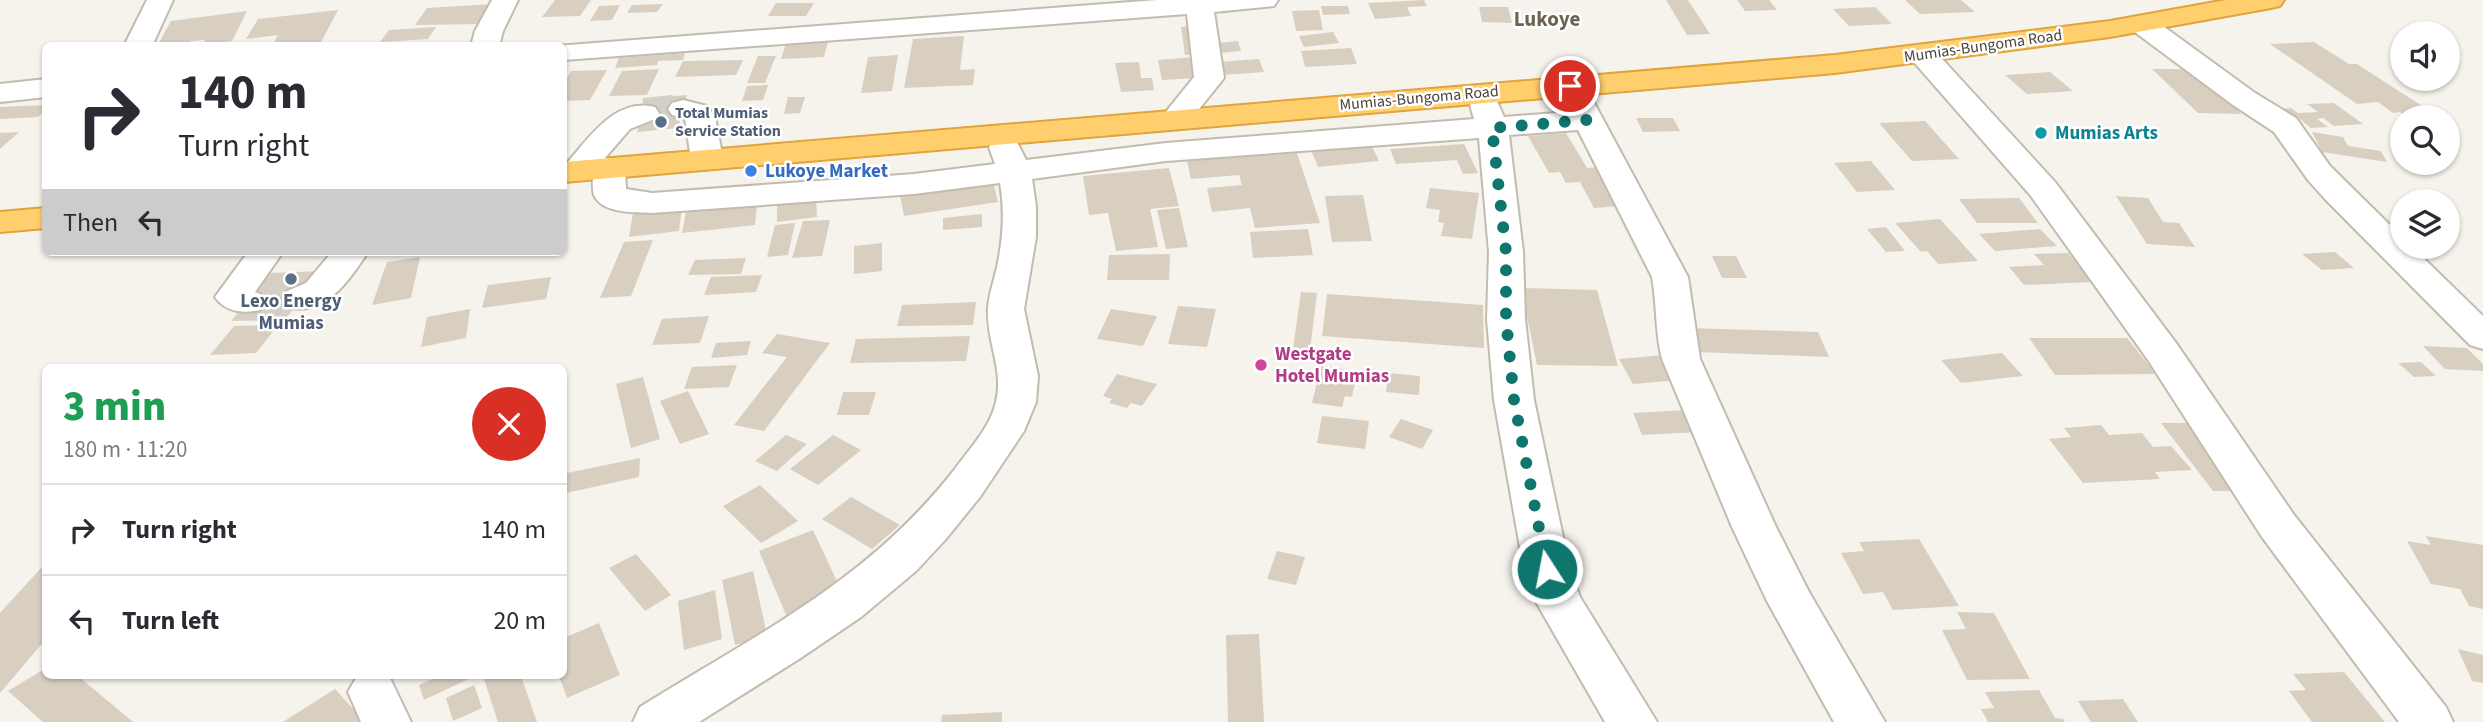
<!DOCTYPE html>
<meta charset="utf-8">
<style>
:root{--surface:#fff;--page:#f7f7f7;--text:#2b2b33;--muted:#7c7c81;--line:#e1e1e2}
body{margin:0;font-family:"Source Sans 3",sans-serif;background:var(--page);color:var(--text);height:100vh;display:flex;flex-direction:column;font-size:26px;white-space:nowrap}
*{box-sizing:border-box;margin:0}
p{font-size:23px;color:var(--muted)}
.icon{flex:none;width:38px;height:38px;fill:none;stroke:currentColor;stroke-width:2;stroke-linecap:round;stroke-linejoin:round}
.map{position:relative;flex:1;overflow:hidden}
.side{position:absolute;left:42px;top:364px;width:525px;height:315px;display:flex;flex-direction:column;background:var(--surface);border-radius:10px;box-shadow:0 2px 5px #0004}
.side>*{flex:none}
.guide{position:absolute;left:42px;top:42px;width:525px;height:214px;border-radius:10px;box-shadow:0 2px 5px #0004;background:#fff;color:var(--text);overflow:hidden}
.tools{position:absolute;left:2390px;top:21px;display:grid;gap:14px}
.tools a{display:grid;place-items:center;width:70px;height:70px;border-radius:50%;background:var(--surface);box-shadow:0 2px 5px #0004;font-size:35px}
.pin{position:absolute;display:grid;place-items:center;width:60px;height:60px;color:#fff;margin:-30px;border:4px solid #fff;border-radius:50%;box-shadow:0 2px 7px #0007}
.me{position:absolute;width:77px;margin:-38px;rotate:349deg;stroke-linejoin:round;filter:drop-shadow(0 0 5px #0008)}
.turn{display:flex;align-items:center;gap:24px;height:147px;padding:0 21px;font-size:32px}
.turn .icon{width:91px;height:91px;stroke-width:2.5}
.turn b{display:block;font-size:49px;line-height:60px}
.then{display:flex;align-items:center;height:66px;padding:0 21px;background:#0003;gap:14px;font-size:26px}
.round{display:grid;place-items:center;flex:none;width:74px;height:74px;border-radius:37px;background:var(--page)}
.overview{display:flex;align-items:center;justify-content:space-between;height:119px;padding:0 21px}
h1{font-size:42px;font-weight:800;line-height:52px;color:#1e9e55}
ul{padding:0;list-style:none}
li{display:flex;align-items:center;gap:21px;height:91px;padding:0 21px;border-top:2px solid var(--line)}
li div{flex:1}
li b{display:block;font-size:26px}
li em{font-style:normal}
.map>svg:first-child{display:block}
</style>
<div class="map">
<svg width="2483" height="722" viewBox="0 0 2483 722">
<rect width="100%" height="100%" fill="#f6f3ec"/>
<g fill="#d8cfc1">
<polygon points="555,0 591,0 580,16 542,17"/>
<polygon points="1424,0 1427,6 1407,7 1411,16 1375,19 1368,3"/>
<polygon points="1666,0 1688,0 1710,34 1687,35"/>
<polygon points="1737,0 1769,0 1777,10 1745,11"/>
<polygon points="1905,0 1961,0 1975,12 1920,14"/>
<polygon points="776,3 814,3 806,16 768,16"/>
<polygon points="494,4 481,24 415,25 427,8"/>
<polygon points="663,4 657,12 627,13 632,5"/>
<polygon points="620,5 612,20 590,21 599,6"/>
<polygon points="1321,6 1348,6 1350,14 1323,15"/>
<polygon points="1479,7 1508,7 1512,23 1482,22"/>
<polygon points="1875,7 1892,24 1849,26 1833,9"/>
<polygon points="338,10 319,46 272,46 278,35 246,39 258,19"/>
<polygon points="1319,10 1323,30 1296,31 1292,11"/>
<polygon points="247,11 232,41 202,45 205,40 190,41 188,46 157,46 171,21"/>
<polygon points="1197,26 1201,54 1185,55 1181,27"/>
<polygon points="436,27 428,39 380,42 389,30"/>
<polygon points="1333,32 1339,43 1304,47 1299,36"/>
<polygon points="964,36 960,70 975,69 973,85 904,88 913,39"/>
<polygon points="828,41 824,57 781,59 786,43"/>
<polygon points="1238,41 1241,51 1220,53 1217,43"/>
<polygon points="2314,42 2349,64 2357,64 2439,117 2407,117 2400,112 2393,113 2378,102 2357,104 2270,44"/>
<polygon points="1351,48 1357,64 1305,67 1301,51"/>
<polygon points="685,53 683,60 658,61 657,65 615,68 619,58"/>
<polygon points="898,55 892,91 861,93 868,57"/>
<polygon points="758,56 776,56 765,83 747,83"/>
<polygon points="1195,57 1199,78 1162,80 1158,60"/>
<polygon points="1259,59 1264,72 1223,75 1219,62"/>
<polygon points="743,60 736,75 675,77 683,61"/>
<polygon points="1139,62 1141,78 1152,78 1154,90 1121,92 1115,63"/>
<polygon points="659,69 647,95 609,96 622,71"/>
<polygon points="2152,69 2194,69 2241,114 2198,113"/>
<polygon points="607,70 590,100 564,101 564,84 571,71"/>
<polygon points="2050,72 2073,91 2027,94 2005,75"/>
<polygon points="768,85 763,100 742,101 747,86"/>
<polygon points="687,95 678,128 637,132 648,98"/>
<polygon points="788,97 805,97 800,113 784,114"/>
<polygon points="2334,103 2363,124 2334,126 2323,118 2317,119 2328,127 2311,128 2296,116 2289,117 2279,109 2291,108 2298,113 2318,112 2307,104"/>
<polygon points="46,105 46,109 38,117 0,119 0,107"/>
<polygon points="763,108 760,117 736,119 739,109"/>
<polygon points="1636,118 1673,118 1680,131 1643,132"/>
<polygon points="1925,121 1959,159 1912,161 1879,123"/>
<polygon points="19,132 0,149 0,133"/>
<polygon points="2312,132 2343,137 2348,146 2381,151 2387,162 2322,152"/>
<polygon points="1566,133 1587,168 1604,167 1619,206 1594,208 1580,182 1566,183 1560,172 1549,173 1528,136"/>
<polygon points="1371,144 1379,161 1318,167 1311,150"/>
<polygon points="1464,144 1478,173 1463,174 1457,160 1396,164 1390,149"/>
<polygon points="1297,153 1320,223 1255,228 1250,208 1212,212 1207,188 1242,185 1239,175 1191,179 1187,161"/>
<polygon points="1871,161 1895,190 1857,192 1834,163"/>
<polygon points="1169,168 1179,206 1150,209 1158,247 1116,251 1108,213 1089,215 1083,176"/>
<polygon points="992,177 998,202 904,216 899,190"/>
<polygon points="1430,188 1479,193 1472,239 1441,236 1444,223 1438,222 1440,210 1426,208"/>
<polygon points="1363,195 1372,241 1332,242 1325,196"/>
<polygon points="2116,196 2148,198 2163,222 2179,223 2195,247 2147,244"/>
<polygon points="2019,198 2038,223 1977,223 1959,199"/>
<polygon points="816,199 817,217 777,222 777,204"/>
<polygon points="757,204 755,225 682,233 686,212"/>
<polygon points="682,207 679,231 629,237 633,213"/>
<polygon points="1179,208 1188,247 1166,249 1157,210"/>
<polygon points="982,214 982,227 943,230 943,218"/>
<polygon points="1940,219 1978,261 1938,264 1927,251 1921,252 1895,223"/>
<polygon points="830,220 822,256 792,258 803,221"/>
<polygon points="795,223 788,255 767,257 775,225"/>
<polygon points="1886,227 1905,251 1886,252 1867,229"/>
<polygon points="1308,229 1313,255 1253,258 1250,232"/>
<polygon points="2040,229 2057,246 1995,251 1979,234"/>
<polygon points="653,240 631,296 600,298 624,242"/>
<polygon points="882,243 882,271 854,274 854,246"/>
<polygon points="2335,252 2354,268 2322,270 2302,254"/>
<polygon points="2068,253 2094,282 2024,285 2009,267 2044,265 2034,254"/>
<polygon points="1170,254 1169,280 1107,280 1109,255"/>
<polygon points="1712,256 1736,256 1747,278 1722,278"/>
<polygon points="420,257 411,298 372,305 387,262"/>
<polygon points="746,258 741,274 688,275 695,260"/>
<polygon points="322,271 285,320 231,321 271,273"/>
<polygon points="762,275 756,292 704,295 711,277"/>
<polygon points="551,277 546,299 482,308 488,285"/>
<polygon points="1521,288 1597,290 1618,366 1537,365"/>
<polygon points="1301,292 1317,293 1310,350 1293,349"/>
<polygon points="1327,294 1483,305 1484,348 1322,336"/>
<polygon points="976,302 973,325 897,326 902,305"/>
<polygon points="1178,306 1216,309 1207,347 1168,344"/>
<polygon points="470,309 466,338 421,347 427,317"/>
<polygon points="1111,309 1157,316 1143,346 1097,339"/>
<polygon points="709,316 700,343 652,345 662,319"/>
<polygon points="278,325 256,353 210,355 234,326"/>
<polygon points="1688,328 1818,332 1829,357 1696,352"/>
<polygon points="777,334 830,343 764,431 734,425 787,357 762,353"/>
<polygon points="970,336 966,361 850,363 856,339"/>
<polygon points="2029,338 2127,338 2156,374 2055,375"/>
<polygon points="751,341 747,355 711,358 716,343"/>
<polygon points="2423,346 2467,348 2483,364 2483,371 2445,369"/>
<polygon points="2002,353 2023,376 1961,383 1941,360"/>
<polygon points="1665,355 1680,380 1633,384 1619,359"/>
<polygon points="2421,362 2436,376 2414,377 2398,363"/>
<polygon points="737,365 729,387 684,389 692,367"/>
<polygon points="1321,366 1352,370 1350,378 1356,378 1352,397 1345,396 1342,407 1312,403"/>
<polygon points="1388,373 1420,376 1419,395 1386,392"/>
<polygon points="1117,374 1157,384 1142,406 1131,403 1127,408 1109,403 1112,399 1103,396"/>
<polygon points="643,377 660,439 631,448 616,384"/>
<polygon points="688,391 709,434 680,444 660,401"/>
<polygon points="843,392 876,392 869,415 837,415"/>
<polygon points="1689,410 1700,432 1642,435 1633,413"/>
<polygon points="1322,416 1369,421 1365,449 1317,443"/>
<polygon points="1401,419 1433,430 1422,449 1389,437"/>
<polygon points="2161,423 2192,423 2245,491 2213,491"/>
<polygon points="2101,425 2109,435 2142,433 2153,447 2171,446 2192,470 2155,472 2160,479 2083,483 2049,439 2071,437 2064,428"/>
<polygon points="786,435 807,444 777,471 755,461"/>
<polygon points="833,435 861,450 818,485 790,469"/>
<polygon points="640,458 639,477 566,493 567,473"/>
<polygon points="760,485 798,521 761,543 723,506"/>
<polygon points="851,497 900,525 872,549 822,519"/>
<polygon points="813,530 842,592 786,615 759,551"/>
<polygon points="2426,536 2483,545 2483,609 2469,606 2460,589 2431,584 2407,541 2431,545"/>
<polygon points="1919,539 1959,606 1893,610 1883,592 1863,594 1841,553 1864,551 1859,542"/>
<polygon points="1277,551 1305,557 1296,585 1267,579"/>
<polygon points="636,554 671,595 645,611 609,568"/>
<polygon points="42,567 46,567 46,639 0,693 0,613"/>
<polygon points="753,571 767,635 735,645 722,580"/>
<polygon points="715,590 722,639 684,650 678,601"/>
<polygon points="1957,612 1994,613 2030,679 1967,680 1942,630 1966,629"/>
<polygon points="599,623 620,675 567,698 559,676 564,676 564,638"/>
<polygon points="1259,634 1264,722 1228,722 1226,635"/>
<polygon points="2458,649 2483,655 2483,683 2472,681"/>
<polygon points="46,668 46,676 78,676 133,722 43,722 8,691"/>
<polygon points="2344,672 2385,722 2312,722 2289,691 2306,690 2293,674"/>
<polygon points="439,676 475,676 424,700 419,685"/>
<polygon points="483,676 521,676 537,722 498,722"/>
<polygon points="474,685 482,708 453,721 446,698"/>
<polygon points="335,689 365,722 283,722"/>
<polygon points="2039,690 2055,718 2063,719 2065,722 1988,722 1981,709 1994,708 1985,692"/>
<polygon points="2123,699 2138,722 2091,722 2078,701"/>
<polygon points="1002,712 1002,722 941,722 942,715"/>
</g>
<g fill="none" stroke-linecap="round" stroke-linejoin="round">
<polyline stroke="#d4d0c8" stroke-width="30" stroke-dasharray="30 15" stroke-linecap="butt" points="644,113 683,109"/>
<polyline stroke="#d4d0c8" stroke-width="37" stroke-dasharray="37 18" stroke-linecap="butt" points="247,302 300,299"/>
<g stroke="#c2bbae" stroke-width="4">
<g id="minor">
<polygon points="147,0 173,0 152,46 124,46"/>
<polygon points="492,0 518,0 503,31 499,46 471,46 475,31"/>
<polygon points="1157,0 1278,0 1274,6 1214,12 1224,78 1187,124 1176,127 1165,124 1161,118 1194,77 1187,14 564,60 564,46 556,46"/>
<polygon points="2142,16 2152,18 2255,93 2296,118 2330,166 2403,238 2403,247 2412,247 2483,316 2483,349 2470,345 2325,199 2308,180 2274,132 2233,105 2132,30 2128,24 2132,18"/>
<polygon points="1923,46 1933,49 2055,182 2176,343 2294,515 2446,707 2453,722 2399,722 2262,537 2148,360 2031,196 1913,61 1909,55 1913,49"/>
<polygon points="46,79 46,97 0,102 0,84"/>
<path d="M1576,88L1587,91L1591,97L1688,277L1700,359L1776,527L1809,592L1885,722H1834L1767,601L1732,527L1662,359C1655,333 1657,304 1652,277L1578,130L1509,135L1523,252L1525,319L1534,400L1570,570L1580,597L1657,722H1605L1536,602L1524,570L1494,400L1487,319L1489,252L1479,138L1166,161L1032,179L1036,206V237L1024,309L1038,376L1036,402L1024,431L980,497L945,540L916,571L861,617L799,659L699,722H633L640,707C757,634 868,581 955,469C970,448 990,428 996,402C1004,369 986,341 988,308C989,294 994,281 997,267C1003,239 1005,211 1000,183L914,194L652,213C636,212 602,214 594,195C592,189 593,179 593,172C586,181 577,179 567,177L564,172L567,163C589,138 615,97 655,107L659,113L655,119L630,129L605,158L620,160L625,167L626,189L652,193L914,174L995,164L989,147L994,140L1005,138L1016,140L1026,160L1166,143L1474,119L1470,105L1474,99L1485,96L1496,99L1504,117L1569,112L1561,97L1565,91Z"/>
<polygon points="683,100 707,106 715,117 723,159 718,166 707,169 696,166 691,159 685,119 672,115 668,109 672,103"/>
<path d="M248,252H283L255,292L260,294L265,302L260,310C244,314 225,312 215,297Z"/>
<path d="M332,252H368C349,280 326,317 287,307L282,299L287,291L306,283Z"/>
<polygon points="361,676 390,678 411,722 361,722 348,692 356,678"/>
</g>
</g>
<g stroke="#e0a43c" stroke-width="4">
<g id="highway">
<polygon points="2226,0 2284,0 2280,6 2271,8 2110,37 1835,73 564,182 564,162 1835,55 2110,21"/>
<polygon points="46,208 46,228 0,232 0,212"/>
</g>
</g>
<use href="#minor" fill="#fff" fill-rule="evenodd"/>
<use href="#highway" fill="#ffcf6e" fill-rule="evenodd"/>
</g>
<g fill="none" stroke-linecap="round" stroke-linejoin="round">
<polyline stroke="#0f766e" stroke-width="12" stroke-dasharray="0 21.6" points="1547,569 1514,400 1506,319 1506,252 1492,128 1587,120 1570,86"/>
</g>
<g fill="#5c6f8a" stroke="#fff" stroke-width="2.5">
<circle cx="661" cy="122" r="7"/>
<circle cx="291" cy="279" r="7"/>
</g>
<circle fill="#0f9aa8" stroke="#fff" stroke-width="2.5" cx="2041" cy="133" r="7"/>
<circle fill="#3f7fe0" stroke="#fff" stroke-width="2.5" cx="751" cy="171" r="7"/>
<circle fill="#d1479c" stroke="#fff" stroke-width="2.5" cx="1261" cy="365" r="7"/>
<g text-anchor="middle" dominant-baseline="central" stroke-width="5" stroke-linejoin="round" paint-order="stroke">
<g font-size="16" fill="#4b4439" stroke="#fff">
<text transform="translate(1983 46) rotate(-8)">Mumias-Bungoma Road</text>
<text transform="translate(1419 98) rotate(-5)">Mumias-Bungoma Road</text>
</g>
<g font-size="16" font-weight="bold" fill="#4e5e75" stroke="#fff" text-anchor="start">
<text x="675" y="113">Total Mumias<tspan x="675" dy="18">Service Station</tspan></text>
</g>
<g font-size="19" font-weight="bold" fill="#0d838f" stroke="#fff" text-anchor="start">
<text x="2055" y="133">Mumias Arts</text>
</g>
<g font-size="19" font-weight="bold" fill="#366cbe" stroke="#fff" text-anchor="start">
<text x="765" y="171">Lukoye Market</text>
</g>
<g font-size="19" font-weight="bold" fill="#4e5e75" stroke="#fff">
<text x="291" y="301">Lexo Energy<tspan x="291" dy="22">Mumias</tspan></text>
</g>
<g font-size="19" font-weight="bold" fill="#b23c85" stroke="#fff" text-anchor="start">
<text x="1275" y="354">Westgate<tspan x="1275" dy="22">Hotel Mumias</tspan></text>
</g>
<g font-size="21" font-weight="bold" fill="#6e6250" stroke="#fff">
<text x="1547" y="19">Lukoye</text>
</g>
</g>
</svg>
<div class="tools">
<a><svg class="icon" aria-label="sound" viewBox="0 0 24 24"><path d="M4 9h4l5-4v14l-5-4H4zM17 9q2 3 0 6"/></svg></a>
<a><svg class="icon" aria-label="search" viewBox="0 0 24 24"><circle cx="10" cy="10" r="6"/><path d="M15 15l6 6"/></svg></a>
<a><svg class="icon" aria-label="layers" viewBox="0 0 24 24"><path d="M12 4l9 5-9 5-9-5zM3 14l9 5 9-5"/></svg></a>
</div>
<div class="pin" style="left:1570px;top:86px;background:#d93025"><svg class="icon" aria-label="arrive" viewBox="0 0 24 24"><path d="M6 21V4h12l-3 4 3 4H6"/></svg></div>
<svg class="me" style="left:1547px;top:569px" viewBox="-20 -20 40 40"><circle r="17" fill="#0f766e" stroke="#fff" stroke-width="3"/><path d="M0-11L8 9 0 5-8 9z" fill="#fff"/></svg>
<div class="guide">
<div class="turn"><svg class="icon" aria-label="right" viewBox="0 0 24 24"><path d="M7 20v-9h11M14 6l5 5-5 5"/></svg><div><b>140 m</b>Turn right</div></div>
<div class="then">Then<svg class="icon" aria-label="left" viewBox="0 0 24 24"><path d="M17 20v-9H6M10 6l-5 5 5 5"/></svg></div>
</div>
<section class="side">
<div class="overview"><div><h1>3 min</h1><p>180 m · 11:20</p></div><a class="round" style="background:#d93025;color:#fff"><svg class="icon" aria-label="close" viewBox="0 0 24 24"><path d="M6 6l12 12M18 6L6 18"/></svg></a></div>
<ul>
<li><svg class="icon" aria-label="right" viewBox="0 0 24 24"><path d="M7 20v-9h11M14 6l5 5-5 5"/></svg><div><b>Turn right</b></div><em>140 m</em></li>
<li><svg class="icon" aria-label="left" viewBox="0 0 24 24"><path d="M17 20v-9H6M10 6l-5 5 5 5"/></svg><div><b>Turn left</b></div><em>20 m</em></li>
</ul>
</section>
</div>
